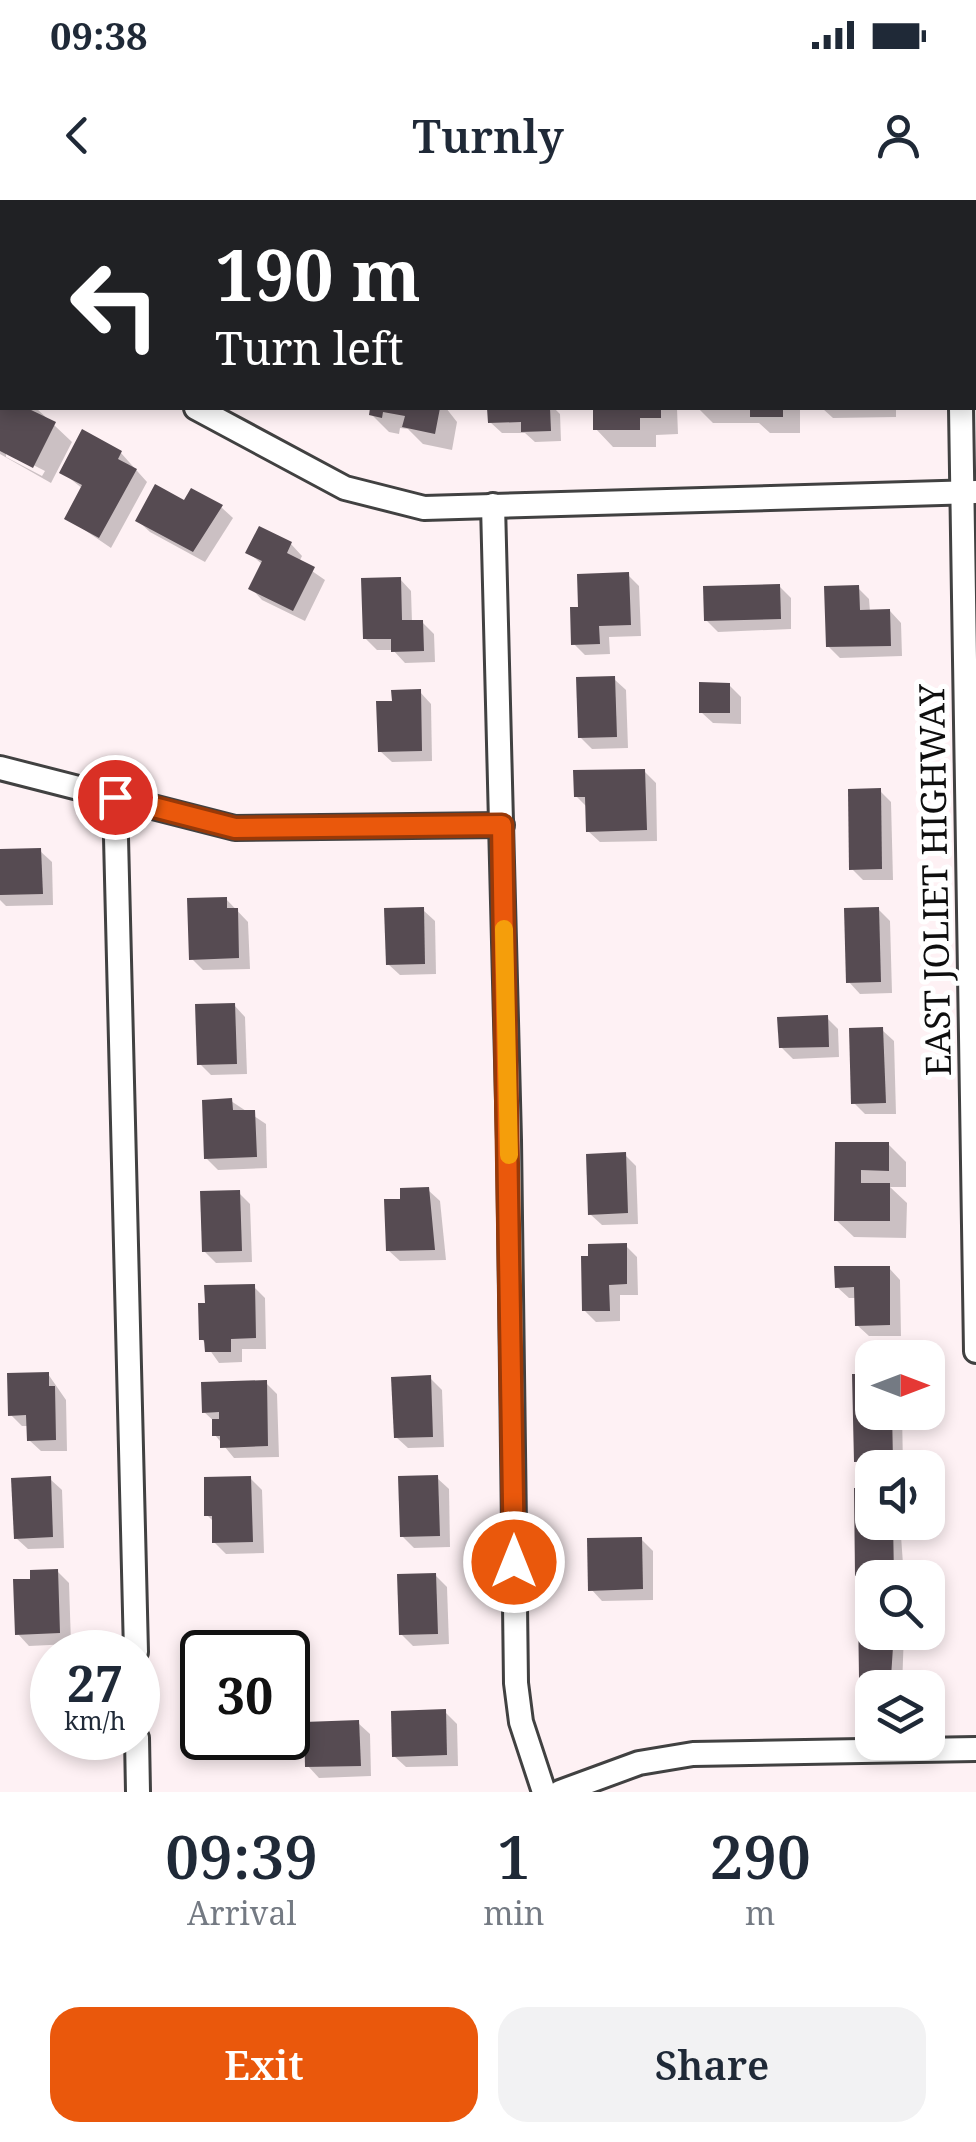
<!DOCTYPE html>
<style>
:root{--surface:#fff;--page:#f2f2f3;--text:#1f2937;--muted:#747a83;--accent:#ea580c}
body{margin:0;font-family:"Noto Serif",serif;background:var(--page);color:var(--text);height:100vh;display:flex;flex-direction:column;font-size:38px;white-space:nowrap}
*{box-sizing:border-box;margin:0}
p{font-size:32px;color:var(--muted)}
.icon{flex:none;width:55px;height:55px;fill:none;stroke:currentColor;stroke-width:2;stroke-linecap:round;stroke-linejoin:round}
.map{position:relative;height:1592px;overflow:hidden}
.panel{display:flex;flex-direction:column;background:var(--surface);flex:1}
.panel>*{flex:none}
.hud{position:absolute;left:0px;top:0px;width:978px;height:210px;box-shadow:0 5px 15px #0003;background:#202124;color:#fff;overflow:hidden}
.needle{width:65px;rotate:90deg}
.tools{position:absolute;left:855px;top:1140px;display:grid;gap:20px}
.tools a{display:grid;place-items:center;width:90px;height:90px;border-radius:20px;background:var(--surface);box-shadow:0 5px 15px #0003;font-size:50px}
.speed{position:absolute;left:30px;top:1430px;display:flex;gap:20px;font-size:50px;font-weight:700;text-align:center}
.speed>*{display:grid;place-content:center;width:130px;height:130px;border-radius:50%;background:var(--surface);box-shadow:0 5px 15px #0003;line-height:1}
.speed small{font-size:25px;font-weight:400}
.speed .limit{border:5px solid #111;border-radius:15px;background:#fff;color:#111}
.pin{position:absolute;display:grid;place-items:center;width:85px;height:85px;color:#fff;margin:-42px;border:5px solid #fff;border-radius:50%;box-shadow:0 2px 10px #0007}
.me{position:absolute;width:110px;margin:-55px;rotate:0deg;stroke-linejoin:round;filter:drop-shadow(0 0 8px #0008)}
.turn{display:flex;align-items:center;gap:35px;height:210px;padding:0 50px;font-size:45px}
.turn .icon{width:130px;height:130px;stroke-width:2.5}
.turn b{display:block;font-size:70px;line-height:85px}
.eta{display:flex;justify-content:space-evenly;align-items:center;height:170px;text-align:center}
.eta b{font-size:60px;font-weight:600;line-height:70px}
.cta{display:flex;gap:20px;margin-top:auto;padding:20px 50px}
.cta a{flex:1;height:115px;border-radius:30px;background:var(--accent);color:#fff;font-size:40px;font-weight:600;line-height:115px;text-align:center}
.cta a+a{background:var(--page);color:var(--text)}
.status{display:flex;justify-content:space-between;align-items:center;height:70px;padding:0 50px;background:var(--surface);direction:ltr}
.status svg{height:28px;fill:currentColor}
header{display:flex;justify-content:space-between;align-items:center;height:130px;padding:0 50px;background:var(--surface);font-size:45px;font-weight:600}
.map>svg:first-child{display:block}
</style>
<div class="status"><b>09:38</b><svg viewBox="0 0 49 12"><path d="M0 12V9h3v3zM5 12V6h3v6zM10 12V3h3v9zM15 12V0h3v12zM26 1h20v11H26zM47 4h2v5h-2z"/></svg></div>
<header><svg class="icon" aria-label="back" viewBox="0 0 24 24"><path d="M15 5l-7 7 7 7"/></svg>Turnly<svg class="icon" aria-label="person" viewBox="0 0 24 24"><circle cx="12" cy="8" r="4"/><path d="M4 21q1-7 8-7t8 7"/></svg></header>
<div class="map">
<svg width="976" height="1592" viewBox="0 0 976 1592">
<rect width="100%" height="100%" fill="#fef1f4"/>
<g fill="#0003" fill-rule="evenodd">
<polygon points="0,0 71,0 2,2 2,20"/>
<path d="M2,197V208H36L72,242L51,283L0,254ZM6,251L45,271L42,276L6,257Z"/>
<polygon points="373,208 446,208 457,222 452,250 423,244 408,229 400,228 399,234 389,232 371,214"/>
<polygon points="490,208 554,208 560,214 561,241 535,242 525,233 502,233 490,222"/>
<polygon points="596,208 677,208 678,234 656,235 656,247 613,247 596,229"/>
<polygon points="698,208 800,208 800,233 770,233 759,223 713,223"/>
<polygon points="822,208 896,208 896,217 833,218"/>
<polygon points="121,253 147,282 111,348 67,318 83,289 62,272"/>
<polygon points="186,304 221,307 233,318 205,362 150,332 138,321"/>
<polygon points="291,344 302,356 299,362 325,380 305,421 262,400 251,388 263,365 248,352"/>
<polygon points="628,375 639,386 641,436 609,437 610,454 585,455 573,443 580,409"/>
<polygon points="400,379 411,391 412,423 422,422 434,434 435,462 405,463 393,450 377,450 365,438"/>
<polygon points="779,386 791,398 791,429 718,432 706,420"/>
<polygon points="858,388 869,399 870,412 890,411 901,423 902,456 840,458 828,446"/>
<polygon points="614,479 626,490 628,548 592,549 580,537"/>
<polygon points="729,485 741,497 741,524 713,523 701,512"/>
<polygon points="420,492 431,504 432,561 392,562 380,551 394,503"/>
<polygon points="644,571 656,583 657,641 600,642 588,631 588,608 576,596"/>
<polygon points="880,591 891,602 893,680 863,680 852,669"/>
<polygon points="40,651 52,662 53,705 6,706 0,700 0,652"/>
<polygon points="226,699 248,722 250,769 203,770 191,758"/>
<polygon points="878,709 890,721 892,793 860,794 849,782"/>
<polygon points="423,710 435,721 436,774 400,775 388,764"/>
<polygon points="234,805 245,817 247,874 211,875 200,864"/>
<polygon points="827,818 838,829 839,857 793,859 781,847"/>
<polygon points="882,830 894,841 896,914 865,914 854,903"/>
<polygon points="231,901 266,924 267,968 218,970 206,958"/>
<polygon points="837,944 888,944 906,962 906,987 890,987 907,1003 906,1038 854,1037 836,1020"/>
<polygon points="625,955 636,966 638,1024 602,1025 590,1014"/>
<polygon points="428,990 440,1001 446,1060 400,1061 388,1050 403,1001"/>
<polygon points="238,992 250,1004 252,1062 216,1063 204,1051"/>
<polygon points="626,1046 637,1057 638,1095 620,1095 620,1121 596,1122 584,1110"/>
<polygon points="889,1068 900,1080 901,1136 869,1136 857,1125 857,1098 849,1098 837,1087"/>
<polygon points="254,1087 265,1098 266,1149 242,1149 242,1162 219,1163 202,1139"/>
<polygon points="48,1174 66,1200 67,1251 41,1251 29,1240 29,1226 22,1226 10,1214"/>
<polygon points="872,1176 872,1212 902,1212 903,1268 872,1268 868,1272 857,1261 855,1177"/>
<polygon points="430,1178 442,1190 444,1247 408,1248 396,1237"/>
<polygon points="266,1183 277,1194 279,1257 234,1258 215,1235 215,1222 204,1212"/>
<polygon points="250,1278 262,1290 264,1353 226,1354 214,1342 214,1322 207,1315"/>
<polygon points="437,1278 449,1289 450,1347 414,1348 402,1336"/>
<polygon points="50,1279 62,1290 64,1348 28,1349 16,1338"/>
<polygon points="857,1291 872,1291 872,1322 900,1322 904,1378 872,1378 869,1387 858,1375"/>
<polygon points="641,1339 653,1351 653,1400 602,1401 591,1389"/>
<polygon points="57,1371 69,1383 71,1444 29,1446 18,1434 33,1381"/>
<polygon points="435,1375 447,1387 449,1444 413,1446 401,1434"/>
<polygon points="860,1410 872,1410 872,1432 904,1432 902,1488 872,1488 861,1477"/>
<polygon points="445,1512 457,1524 458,1566 406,1567 394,1556"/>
<polygon points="358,1523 370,1534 371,1576 319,1578 308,1566"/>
</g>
<g fill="#564b52">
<polygon points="0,208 27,208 56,222 33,268 0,251"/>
<polygon points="370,208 440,208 435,234 402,227 405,216 383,212 382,218 369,215"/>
<polygon points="487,208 550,208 551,231 521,232 521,222 488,223"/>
<polygon points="593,208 661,208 661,218 640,218 640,230 593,230"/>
<rect x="750" y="208" width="33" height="9"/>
<polygon points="82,229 122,251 118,259 137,269 99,338 64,319 82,285 59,273"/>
<polygon points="155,284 184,300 191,288 223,305 193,352 135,321"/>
<polygon points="259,326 292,342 287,353 315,367 293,411 248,389 262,361 245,353"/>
<polygon points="629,372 631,425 599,426 600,444 571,445 570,407 578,407 577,374"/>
<polygon points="401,377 402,420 423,420 424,451 391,452 391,439 363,439 361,378"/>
<polygon points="780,384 781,419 704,421 703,386"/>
<polygon points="859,385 860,410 890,409 891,446 826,447 824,386"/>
<polygon points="615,476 617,537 578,538 576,477"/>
<polygon points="699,482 730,483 730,513 699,513"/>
<polygon points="421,489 422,551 378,552 376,501 392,501 391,490"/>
<polygon points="645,569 647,630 586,632 585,597 574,597 573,570"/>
<polygon points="881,588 882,669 849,670 848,589"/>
<polygon points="41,648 43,694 0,695 0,649"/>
<polygon points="227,697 227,708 238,708 239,758 189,760 187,698"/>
<polygon points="424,707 425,764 386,765 384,708"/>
<polygon points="879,707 881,782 846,783 844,708"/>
<polygon points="235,803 237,864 197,865 195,804"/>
<polygon points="828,815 829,847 779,848 777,817"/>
<polygon points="883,827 886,903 851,904 849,828"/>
<polygon points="232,898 233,910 255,910 257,957 204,959 202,900"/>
<polygon points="835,942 889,942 889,971 861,970 861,983 890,983 890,1021 834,1021"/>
<polygon points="626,952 628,1013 588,1015 586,954"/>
<polygon points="429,987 435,1050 386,1051 384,999 400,999 400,988"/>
<polygon points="240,990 242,1051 202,1052 200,991"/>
<polygon points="627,1043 627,1084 609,1085 610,1111 582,1111 581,1056 588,1056 588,1044"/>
<polygon points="834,1066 890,1066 890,1125 855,1126 854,1087 835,1088"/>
<polygon points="255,1084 256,1138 231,1139 231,1152 205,1152 204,1140 199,1140 198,1103 205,1103 204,1085"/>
<polygon points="49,1172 49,1186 55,1186 56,1240 27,1241 26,1215 8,1216 7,1173"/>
<polygon points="852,1174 872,1174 872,1212 892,1212 893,1261 854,1262"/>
<polygon points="431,1175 433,1237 394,1238 391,1177"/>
<polygon points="267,1180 268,1246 220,1248 220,1236 212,1236 212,1219 219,1219 219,1212 202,1213 201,1182"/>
<polygon points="438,1275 440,1336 400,1337 398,1276"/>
<polygon points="51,1276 53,1337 14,1339 11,1278"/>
<polygon points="251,1276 253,1342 212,1343 212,1316 204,1316 204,1277"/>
<polygon points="854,1288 872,1288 872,1322 893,1322 894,1376 855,1376"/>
<polygon points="642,1337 643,1389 588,1391 587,1338"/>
<polygon points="58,1369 60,1433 15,1435 13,1379 30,1379 30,1370"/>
<polygon points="436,1373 438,1434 399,1435 397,1374"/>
<polygon points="872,1407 872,1432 894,1432 891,1477 859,1478 858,1408"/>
<polygon points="446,1509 447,1555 392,1557 391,1511"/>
<polygon points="359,1520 361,1566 305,1567 304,1522"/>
</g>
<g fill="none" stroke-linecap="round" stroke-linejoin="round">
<g stroke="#414141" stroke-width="28">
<g id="street">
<polyline points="955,0 955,2"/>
<polyline points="245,2 246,0"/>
<polyline points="0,101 2,103"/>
<polyline points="196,208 345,288 424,308 976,292"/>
<polyline points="961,208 976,1151"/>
<polyline points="493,305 509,940 516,1483 521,1522 544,1592"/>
<polyline points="0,568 235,628 502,625"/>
<polyline points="115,597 136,1452"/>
<polyline points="137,1538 138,1592"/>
<polyline points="560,1592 639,1563 693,1554 976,1549"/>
</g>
</g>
<use href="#street" stroke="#fff" stroke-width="22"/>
</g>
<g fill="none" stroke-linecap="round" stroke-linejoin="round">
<g stroke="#983908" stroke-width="25">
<polyline id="route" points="115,597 235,628 502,625 514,1362"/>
</g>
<use href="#route" stroke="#ea580c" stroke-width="18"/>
<polyline stroke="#f59e0b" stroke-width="18" points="504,729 509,955"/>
</g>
<g text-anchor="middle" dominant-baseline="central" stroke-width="10" stroke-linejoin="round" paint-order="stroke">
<g font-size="35" fill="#0e0e0e" stroke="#fff">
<text transform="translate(934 680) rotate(-91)">EAST JOLIET HIGHWAY</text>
</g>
</g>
</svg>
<div class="tools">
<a><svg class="needle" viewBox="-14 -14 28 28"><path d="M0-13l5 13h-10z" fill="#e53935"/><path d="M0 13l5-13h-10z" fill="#747a83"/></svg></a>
<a><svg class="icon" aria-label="sound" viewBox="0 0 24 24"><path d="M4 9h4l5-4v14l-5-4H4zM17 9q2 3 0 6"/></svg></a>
<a><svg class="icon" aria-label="search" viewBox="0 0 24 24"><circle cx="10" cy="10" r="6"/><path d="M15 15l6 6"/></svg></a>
<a><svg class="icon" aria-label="layers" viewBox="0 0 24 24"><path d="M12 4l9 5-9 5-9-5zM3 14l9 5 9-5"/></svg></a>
</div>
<div class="speed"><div>27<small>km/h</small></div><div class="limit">30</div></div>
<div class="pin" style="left:115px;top:597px;background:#d93025"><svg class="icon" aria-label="arrive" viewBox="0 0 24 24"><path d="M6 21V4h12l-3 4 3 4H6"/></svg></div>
<svg class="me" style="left:514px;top:1362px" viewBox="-20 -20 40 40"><circle r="17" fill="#ea580c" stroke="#fff" stroke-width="3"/><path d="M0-11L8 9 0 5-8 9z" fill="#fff"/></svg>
<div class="hud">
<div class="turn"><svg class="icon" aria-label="left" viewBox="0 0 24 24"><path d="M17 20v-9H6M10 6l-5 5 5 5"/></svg><div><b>190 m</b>Turn left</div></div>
</div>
</div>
<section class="panel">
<div class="eta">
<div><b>09:39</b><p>Arrival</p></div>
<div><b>1</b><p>min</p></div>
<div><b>290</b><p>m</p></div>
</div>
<div class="cta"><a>Exit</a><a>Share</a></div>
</section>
